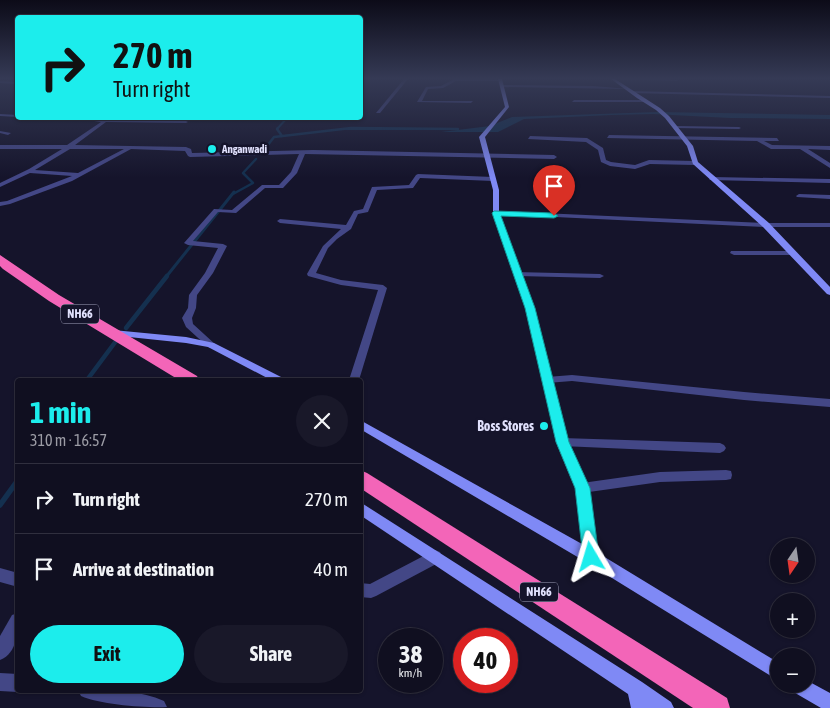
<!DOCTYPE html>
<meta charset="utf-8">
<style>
:root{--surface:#100f20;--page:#191829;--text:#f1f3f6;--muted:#9c9ca5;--line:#302f3e;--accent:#1cedec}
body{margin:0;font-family:"Asap Condensed",sans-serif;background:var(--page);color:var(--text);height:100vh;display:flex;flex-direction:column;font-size:19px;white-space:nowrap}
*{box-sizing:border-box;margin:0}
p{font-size:16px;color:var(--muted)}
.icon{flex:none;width:28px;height:28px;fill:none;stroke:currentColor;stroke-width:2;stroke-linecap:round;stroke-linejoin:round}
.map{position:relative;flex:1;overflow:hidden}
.drawer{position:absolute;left:15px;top:378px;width:348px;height:315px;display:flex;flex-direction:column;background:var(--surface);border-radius:5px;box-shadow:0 1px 4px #0004,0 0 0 1px var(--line)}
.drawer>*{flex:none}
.top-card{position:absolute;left:15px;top:15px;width:348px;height:105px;border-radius:5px;box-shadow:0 1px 4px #0004,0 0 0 1px var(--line);background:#1cedec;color:#111;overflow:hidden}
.needle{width:32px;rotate:193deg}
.tools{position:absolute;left:770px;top:538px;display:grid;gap:10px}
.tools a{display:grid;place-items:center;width:45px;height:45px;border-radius:50%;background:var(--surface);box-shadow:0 1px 4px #0004,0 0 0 1px var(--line);font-size:25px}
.speed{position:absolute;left:378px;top:628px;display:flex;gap:10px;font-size:25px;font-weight:700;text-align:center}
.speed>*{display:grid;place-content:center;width:65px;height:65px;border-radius:50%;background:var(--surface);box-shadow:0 1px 4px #0004,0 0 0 1px var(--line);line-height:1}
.speed small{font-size:12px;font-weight:400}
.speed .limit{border:8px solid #d22;background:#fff;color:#111}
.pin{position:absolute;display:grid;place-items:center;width:42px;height:42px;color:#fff;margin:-51px -21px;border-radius:50% 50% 50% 0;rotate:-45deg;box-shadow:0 0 5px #0007}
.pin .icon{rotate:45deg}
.me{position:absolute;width:55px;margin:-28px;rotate:353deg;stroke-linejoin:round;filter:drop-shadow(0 0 4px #0008)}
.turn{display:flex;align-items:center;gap:18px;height:105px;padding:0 15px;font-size:22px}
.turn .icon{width:65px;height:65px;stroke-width:2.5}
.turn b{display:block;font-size:35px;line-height:42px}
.round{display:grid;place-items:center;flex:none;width:52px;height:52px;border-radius:26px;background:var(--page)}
.headline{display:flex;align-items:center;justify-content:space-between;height:85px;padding:0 15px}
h1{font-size:30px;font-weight:700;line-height:38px;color:var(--accent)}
.primary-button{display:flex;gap:10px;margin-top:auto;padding:10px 15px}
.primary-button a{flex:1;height:58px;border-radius:30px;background:var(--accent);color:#111;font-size:20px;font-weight:700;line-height:58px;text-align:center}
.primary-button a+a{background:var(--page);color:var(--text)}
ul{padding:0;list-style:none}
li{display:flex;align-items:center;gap:15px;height:70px;padding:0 15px;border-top:1px solid var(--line)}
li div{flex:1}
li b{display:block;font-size:19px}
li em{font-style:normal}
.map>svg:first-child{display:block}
</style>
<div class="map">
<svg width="830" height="708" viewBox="0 0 830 708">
<rect width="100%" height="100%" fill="#15142b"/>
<polygon fill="#14304f" points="657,112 830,115 830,119 730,118 653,114 612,115 524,119 498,132 441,132 490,126 512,117"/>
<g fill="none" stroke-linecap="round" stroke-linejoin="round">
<g stroke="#14304f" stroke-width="2">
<polyline points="277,129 287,118"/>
<polyline points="343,129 456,129"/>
</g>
<g stroke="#14304f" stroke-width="2.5">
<polyline points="278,128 277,129 282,136"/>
<polyline points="261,154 274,137 351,128 458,129"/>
<polyline points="233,194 253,183 243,173 256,159"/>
</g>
<polyline stroke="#14304f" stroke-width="3" points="166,277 234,192"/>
<g stroke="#14304f" stroke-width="4.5">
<polyline points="126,328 167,276"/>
<polyline points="87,380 116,341"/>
</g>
<polyline stroke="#14304f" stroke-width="5.5" points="0,505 18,480"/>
<g fill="#434786" fill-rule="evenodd">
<polygon points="404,79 408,79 380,113 376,113"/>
<polygon points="454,79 500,80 502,81 456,81 443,88 428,89 422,101 473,101 471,103 417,102 426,87 441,86"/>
<polygon points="612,79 679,80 677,81"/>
<polygon points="0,81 18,82 18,84 0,83"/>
<polygon points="502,85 593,86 629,89 501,87"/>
<polygon points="630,91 830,96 830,98 631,93"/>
<polygon points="574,100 645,100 647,101 645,102 572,102"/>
<polygon points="0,114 18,115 18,117 0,116"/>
<path d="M74,118L186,121L188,122L186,123L106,122L75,145L186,147L191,149L192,153L313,150L554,155L557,157L554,159L305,154L297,173L283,188H265L236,213L218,212L193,241L223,244L227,246L213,273L197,295L196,308L192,318L193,324L216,345L211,348L208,347L186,327L182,318L188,308L189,295L205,273L218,248L188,245L184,243L214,209L232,210L262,185H279L291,172L299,154L190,157L188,156L185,151L131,149L72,181L10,204L0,206V202L7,201L72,176L30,173L0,187V183L29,169L62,149H0V145H67L101,122ZM70,149H124L78,173L35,170Z"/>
<polygon points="677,126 739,127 741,128 739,129 675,128"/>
<polygon points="0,131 11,133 8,135 0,133"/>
<polygon points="609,135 777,138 779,141 764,141 772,145 830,146 830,150 808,149 830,163 830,168 800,149 771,149 757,141 607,138"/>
<polygon points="530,136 587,138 603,148 606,160 611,162 635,165 649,160 695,161 698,163 695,165 650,164 635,169 610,166 601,162 598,150 586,142 528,139"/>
<polygon points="418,174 493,177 496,179 493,181 420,178 413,188 377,190 368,212 358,214 351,229 337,239 328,248 316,273 341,280 383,285 387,288 359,380 349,380 378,290 341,285 308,276 307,274 323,246 341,229 280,223 277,221 280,219 346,225 354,211 363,209 372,187 409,185 416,175"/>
<polygon points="712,177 830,179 830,183 710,180 709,179"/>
<polygon points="799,194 830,195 830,199 797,197 796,196"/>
<polygon points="496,211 766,223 830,223 830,227 766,227 494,214 494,212"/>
<polygon points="731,251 792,251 796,253 792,255 734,255 730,253"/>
<polygon points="515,272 600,274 604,276 600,278 518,276 514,274"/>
<polygon points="572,375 744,392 830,399 830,407 744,400 572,381 547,383 542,380 547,377"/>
<polygon points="562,438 720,443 724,445 726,448 724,451 720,453 562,446 558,445 556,442 558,439"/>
<polygon points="726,470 731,471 732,475 731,479 726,480 660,482 582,493 577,492 575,488 577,484 582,483 660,472"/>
<polygon points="435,550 440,552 442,557 440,562 376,596 371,598 360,597 360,583 370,584"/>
<polygon points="0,568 18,573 18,587 0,582"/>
<path d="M18,613C18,630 18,653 0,660V636L12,615Z"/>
<polygon points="0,673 18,674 18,690 22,690 18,692 0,691"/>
<path d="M78,690C108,690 137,689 164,701L167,707C147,708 101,705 81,696Z"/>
</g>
<g fill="#7f89f5" fill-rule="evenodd">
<polygon points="498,79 502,79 509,107 485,137 499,190 499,213 534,308 568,442 589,488 598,553 779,663 779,681 586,562 360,429 360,420 582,544 575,488 556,442 526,308 493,213 493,190 479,137 505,107"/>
<polygon points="611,79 615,79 660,108 669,116 693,146 698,162 769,223 830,287 830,295 827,294 763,227 693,164 687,146 665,118 656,110 637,98"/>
<polygon points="113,330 186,337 214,343 283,378 284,380 271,380 208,347 186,343 110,335 108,333 110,331"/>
<polygon points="360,502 642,682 671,702 674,708 631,708 628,694 360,515"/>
<polygon points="806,680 830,693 830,708 821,708 790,690 787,684 806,684"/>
</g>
<g fill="#f365b8" fill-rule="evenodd">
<polygon points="0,255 59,295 197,376 199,380 179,380 49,301 3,269 0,266"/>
<polygon points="360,470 367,473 727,698 730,708 693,708 360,488"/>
</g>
</g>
<linearGradient id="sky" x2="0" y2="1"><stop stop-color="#0c0b18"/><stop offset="0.44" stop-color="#353a55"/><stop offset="1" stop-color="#353a55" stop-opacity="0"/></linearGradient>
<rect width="830" height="178" fill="url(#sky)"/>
<polygon fill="#1cedec" stroke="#129a99" points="494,211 554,213 558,216 554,218 501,216 535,308 569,442 590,488 599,557 597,562 591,565 585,562 583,557 575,488 556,442 525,308 492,213"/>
<g fill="#1cedec" stroke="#15142b" stroke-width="2">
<circle cx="212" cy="149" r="5"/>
<circle cx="544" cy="426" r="5"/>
</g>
<g text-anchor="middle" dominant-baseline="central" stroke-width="5" stroke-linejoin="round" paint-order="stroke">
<g font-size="11" font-weight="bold" fill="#e1e1fd" stroke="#15142b" text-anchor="start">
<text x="222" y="149">Anganwadi</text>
</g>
<g fill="#15142b" stroke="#a4a4be" stroke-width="1">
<rect x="61" y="304.5" width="38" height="19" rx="4"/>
<rect x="520" y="582.5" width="38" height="19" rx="4"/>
</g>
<g font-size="12" font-weight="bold" fill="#e1e1fd">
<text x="80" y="314">NH66</text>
<text x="539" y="592">NH66</text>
</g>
<g font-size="14" font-weight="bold" fill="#e1e1fd" stroke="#15142b" text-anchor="end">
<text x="534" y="426">Boss Stores</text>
</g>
</g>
</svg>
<div class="tools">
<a><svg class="needle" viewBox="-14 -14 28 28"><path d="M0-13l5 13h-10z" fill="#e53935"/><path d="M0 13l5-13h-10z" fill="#9c9ca5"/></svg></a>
<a>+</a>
<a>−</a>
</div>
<div class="speed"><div>38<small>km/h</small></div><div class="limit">40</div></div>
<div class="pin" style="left:554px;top:216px;background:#d93025"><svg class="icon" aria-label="arrive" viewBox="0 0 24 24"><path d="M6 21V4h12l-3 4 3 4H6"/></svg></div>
<svg class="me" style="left:591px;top:557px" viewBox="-20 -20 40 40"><path d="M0-17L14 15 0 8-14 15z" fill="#1cedec" stroke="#fff" stroke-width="4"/></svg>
<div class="top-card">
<div class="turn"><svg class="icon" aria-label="right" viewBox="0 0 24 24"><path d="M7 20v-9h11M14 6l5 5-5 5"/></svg><div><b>270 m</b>Turn right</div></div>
</div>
<section class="drawer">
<div class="headline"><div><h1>1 min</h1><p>310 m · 16:57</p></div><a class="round"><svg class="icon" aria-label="close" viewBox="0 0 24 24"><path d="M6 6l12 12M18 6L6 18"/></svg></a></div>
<ul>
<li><svg class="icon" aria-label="right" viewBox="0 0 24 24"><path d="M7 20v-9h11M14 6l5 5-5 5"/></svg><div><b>Turn right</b></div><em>270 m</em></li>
<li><svg class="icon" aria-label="arrive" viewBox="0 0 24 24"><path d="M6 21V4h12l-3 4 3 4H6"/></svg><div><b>Arrive at destination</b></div><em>40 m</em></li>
</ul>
<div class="primary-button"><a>Exit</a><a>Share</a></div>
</section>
</div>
